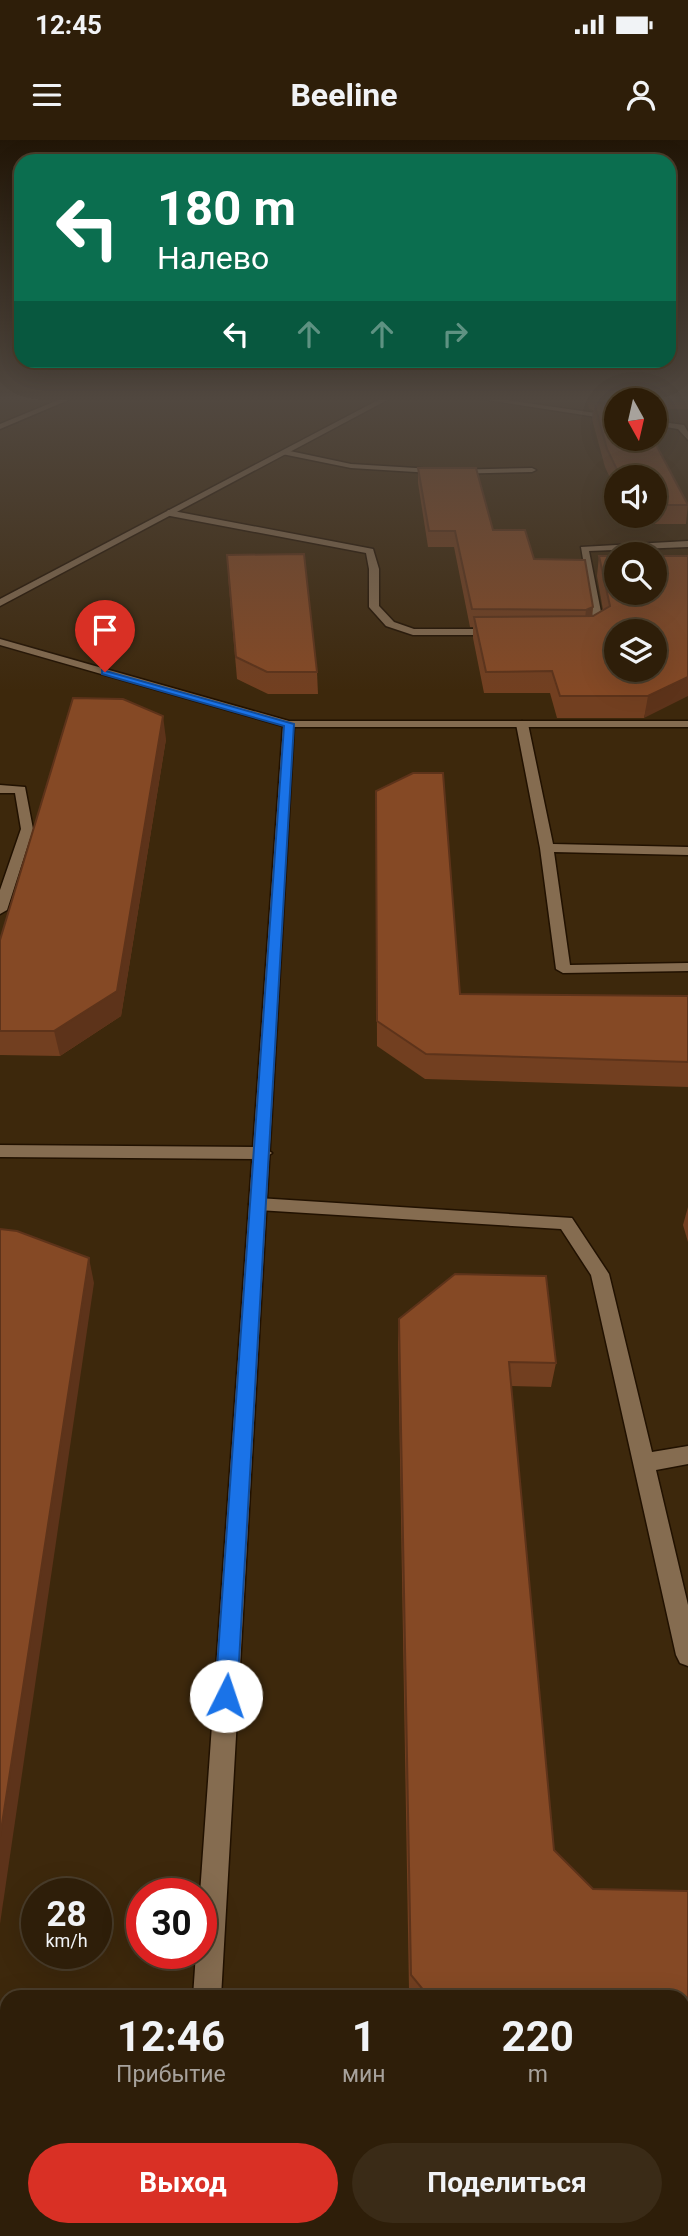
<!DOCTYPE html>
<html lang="ru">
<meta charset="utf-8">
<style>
:root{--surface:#2e1e09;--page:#3a2b17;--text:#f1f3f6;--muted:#a7a29c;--line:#493c2a;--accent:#d93025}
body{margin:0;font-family:Roboto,sans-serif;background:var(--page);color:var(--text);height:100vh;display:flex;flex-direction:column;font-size:26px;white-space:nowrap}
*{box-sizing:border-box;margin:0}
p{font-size:23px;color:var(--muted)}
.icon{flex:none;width:38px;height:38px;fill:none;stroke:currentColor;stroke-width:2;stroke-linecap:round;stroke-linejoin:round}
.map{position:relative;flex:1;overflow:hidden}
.side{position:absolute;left:0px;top:1850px;width:690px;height:247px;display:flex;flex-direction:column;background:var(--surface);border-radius:21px 21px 0 0;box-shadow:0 7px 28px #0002,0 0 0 2px var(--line)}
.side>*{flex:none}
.hud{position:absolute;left:14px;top:14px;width:662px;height:214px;border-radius:21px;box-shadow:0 7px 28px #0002,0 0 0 2px var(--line);background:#0b6e4f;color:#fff;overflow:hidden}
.needle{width:46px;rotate:172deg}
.tools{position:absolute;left:604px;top:248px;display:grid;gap:14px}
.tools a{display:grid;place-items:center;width:63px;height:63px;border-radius:50%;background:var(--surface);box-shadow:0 7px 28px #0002,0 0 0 2px var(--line);font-size:35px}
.speed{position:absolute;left:21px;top:1738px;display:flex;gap:14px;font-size:35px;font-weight:700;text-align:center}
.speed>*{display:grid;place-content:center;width:91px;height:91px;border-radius:50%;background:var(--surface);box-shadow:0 7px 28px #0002,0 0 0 2px var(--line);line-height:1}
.speed small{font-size:18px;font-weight:400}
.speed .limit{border:10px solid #d22;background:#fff;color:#111}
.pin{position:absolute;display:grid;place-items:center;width:60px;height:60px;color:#fff;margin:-72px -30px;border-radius:50% 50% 50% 0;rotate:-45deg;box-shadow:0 0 7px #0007}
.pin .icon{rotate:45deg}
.me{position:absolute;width:77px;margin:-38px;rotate:4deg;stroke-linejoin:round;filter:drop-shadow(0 0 5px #0008)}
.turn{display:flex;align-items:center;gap:24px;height:147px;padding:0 28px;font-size:32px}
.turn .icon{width:91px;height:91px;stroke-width:2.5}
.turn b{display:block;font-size:49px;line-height:60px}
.lanes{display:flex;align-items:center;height:66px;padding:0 28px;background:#0003;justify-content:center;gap:35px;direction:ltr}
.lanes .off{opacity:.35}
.eta{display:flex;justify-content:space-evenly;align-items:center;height:119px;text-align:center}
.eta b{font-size:42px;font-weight:700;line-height:49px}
.primary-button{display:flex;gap:14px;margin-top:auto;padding:14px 28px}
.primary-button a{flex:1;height:80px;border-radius:42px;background:var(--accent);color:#fff;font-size:28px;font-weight:700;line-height:80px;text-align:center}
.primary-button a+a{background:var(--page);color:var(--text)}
.status{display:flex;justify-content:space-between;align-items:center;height:49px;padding:0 35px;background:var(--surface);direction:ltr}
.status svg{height:19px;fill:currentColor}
header{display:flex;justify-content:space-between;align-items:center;height:91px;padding:0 28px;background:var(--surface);font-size:32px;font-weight:700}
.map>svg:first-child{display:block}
</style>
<div class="status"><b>12:45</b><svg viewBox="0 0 49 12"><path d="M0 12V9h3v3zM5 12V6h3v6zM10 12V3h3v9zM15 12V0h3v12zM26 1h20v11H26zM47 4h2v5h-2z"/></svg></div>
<header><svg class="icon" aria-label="menu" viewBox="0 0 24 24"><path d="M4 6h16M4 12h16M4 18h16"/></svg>Beeline<svg class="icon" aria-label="person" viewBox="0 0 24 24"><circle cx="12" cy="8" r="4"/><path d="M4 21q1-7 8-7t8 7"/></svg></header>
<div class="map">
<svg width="688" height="2096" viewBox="0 0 688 2096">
<rect width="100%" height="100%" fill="#3d280c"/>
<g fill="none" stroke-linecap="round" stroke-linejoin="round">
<g stroke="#211100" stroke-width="3">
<g id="service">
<polygon points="475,258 492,258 616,276 616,280"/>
<polygon points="654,281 684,285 688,292 688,300 678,289 654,285"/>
<polygon points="285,310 351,324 448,330 532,328 536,330 532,332 448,334 351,328 282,314"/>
<polygon points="168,370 373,409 379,429 379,466 394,482 414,489 496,489 501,492 496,495 413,495 386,486 369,467 369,429 366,413 165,375"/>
<polygon points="688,401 688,407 589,411 604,487 586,492 586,488 594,485 581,407"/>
<polygon points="522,581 528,584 553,704 688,707 688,715 554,712 570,825 688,823 688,831 563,833 556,829 540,708 516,584"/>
<polygon points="0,645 25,647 33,689 7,770 0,774 0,750 21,689 15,653 0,653"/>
<polygon points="0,1005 263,1007 272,1013 263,1019 0,1017"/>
<polygon points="258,1058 572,1078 609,1134 652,1312 688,1306 688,1324 656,1330 688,1465 688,1526 680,1523 676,1515 591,1135 561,1089 258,1070 252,1069 249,1064 252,1059"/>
</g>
</g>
<g stroke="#211100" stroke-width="3">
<g id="minor">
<polygon points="0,499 289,581 688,581 688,587 294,587 221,1857 193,1857 196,1813 201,1813 200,1754 283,586 0,505"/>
<polygon points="176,2090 208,2090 207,2096 175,2096"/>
</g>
</g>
<g stroke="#211100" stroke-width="3">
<polygon id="tertiary" points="382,258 391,258 0,466 0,459"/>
</g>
<g stroke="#211100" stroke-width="3">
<polygon id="secondary" points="63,258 73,258 0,289 0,284"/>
</g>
<use href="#service" fill="#856c50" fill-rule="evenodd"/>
<use href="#minor" fill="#856c50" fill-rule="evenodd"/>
<use href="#tertiary" fill="#856c50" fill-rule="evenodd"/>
<use href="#secondary" fill="#856c50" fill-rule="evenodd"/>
</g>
<g fill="#723f20">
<polygon points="586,258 688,258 688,269 654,269 654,261 616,261 616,299 688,364 686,384 631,384 628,376 654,376 654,338 616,338 616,351 605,327 592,279 593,270 589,269"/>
<polygon points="418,328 493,390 534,419 593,467 592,476 603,470 597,436 599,416 688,416 644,578 557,578 550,553 484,553 473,498 473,487 470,487 454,407 428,407 418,343"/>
<polygon points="228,435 317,532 318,554 268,554 237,539"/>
<polygon points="166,599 121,876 60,916 0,915 0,800"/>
<polygon points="376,651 460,854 688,856 688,947 425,939 377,906"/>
<polygon points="688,1067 688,1102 683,1085"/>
<polygon points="399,1179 556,1223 551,1247 511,1246 554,1710 593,1749 688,1751 688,1970 682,1969 682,1857 415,1857 409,1850 398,1203"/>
</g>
<g fill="#5d331a">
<polygon points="593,467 591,484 584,487 586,470"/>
<polygon points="688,537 688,556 644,578 648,556"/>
<polygon points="163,576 166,599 121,876 60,916 54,891"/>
<polygon points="89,1118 94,1143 0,1784 0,1697"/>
</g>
<g fill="#854925" stroke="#5d331a" stroke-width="2" fill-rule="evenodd">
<polygon points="615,258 631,258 633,261 620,261 621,259"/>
<polygon points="594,262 616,265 616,299 653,299 688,365 654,365 654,338 621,338 607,309"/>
<polygon points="418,328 476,328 493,390 525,390 534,419 585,420 593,467 586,470 472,469 455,391 429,391"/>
<polygon points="304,414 317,532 267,532 236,517 227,415"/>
<path d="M599,416H616V453H654V416H688V537L648,556H560L552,531L486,532L474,477L593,476L610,466ZM616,492H654V530H616Z"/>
<polygon points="73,558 123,559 163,576 117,851 54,891 0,891 0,800"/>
<polygon points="413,633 443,633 460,854 688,856 688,922 426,914 377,881 376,651"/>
<polygon points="0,1089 17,1091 89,1118 0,1697"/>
<polygon points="455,1134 546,1136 556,1223 509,1222 554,1710 593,1749 688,1751 688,1958 682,1958 682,1857 429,1857 411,1835 399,1179"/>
</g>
<linearGradient id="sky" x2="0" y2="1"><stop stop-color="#221607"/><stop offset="0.47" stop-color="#514840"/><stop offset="1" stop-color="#514840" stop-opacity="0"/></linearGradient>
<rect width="688" height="551" fill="url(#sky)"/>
<polygon fill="#1a73e8" stroke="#114b97" stroke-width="2" points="102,530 294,584 237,1556 234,1564 226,1567 218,1564 215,1556 284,586 102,534"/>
</svg>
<div class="tools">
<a><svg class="needle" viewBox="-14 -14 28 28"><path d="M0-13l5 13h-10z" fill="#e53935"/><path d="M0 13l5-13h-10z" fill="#a7a29c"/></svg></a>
<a><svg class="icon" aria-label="sound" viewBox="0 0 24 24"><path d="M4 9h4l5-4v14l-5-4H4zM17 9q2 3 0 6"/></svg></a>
<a><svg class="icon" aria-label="search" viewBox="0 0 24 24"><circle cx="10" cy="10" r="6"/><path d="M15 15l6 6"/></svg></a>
<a><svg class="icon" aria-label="layers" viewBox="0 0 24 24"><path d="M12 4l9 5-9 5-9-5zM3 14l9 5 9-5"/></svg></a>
</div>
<div class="speed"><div>28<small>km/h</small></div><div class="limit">30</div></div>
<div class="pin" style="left:105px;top:532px;background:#d93025"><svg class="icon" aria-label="arrive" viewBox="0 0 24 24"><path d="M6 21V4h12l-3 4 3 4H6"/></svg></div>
<svg class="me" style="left:226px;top:1556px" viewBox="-20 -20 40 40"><circle r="19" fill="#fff"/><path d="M0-13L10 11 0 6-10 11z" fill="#1a73e8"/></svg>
<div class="hud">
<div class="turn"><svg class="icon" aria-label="left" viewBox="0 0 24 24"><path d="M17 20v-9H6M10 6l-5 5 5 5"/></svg><div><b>180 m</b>Налево</div></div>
<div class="lanes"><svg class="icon" aria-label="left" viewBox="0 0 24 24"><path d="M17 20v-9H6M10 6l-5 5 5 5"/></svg><svg class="icon off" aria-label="ahead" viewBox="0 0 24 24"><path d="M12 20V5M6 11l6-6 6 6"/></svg><svg class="icon off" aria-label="ahead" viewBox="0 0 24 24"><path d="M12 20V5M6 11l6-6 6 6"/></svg><svg class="icon off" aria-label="right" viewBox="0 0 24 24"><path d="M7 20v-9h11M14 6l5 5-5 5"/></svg></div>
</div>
<section class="side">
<div class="eta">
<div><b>12:46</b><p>Прибытие</p></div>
<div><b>1</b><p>мин</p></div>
<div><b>220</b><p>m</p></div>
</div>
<div class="primary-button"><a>Выход</a><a>Поделиться</a></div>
</section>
</div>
